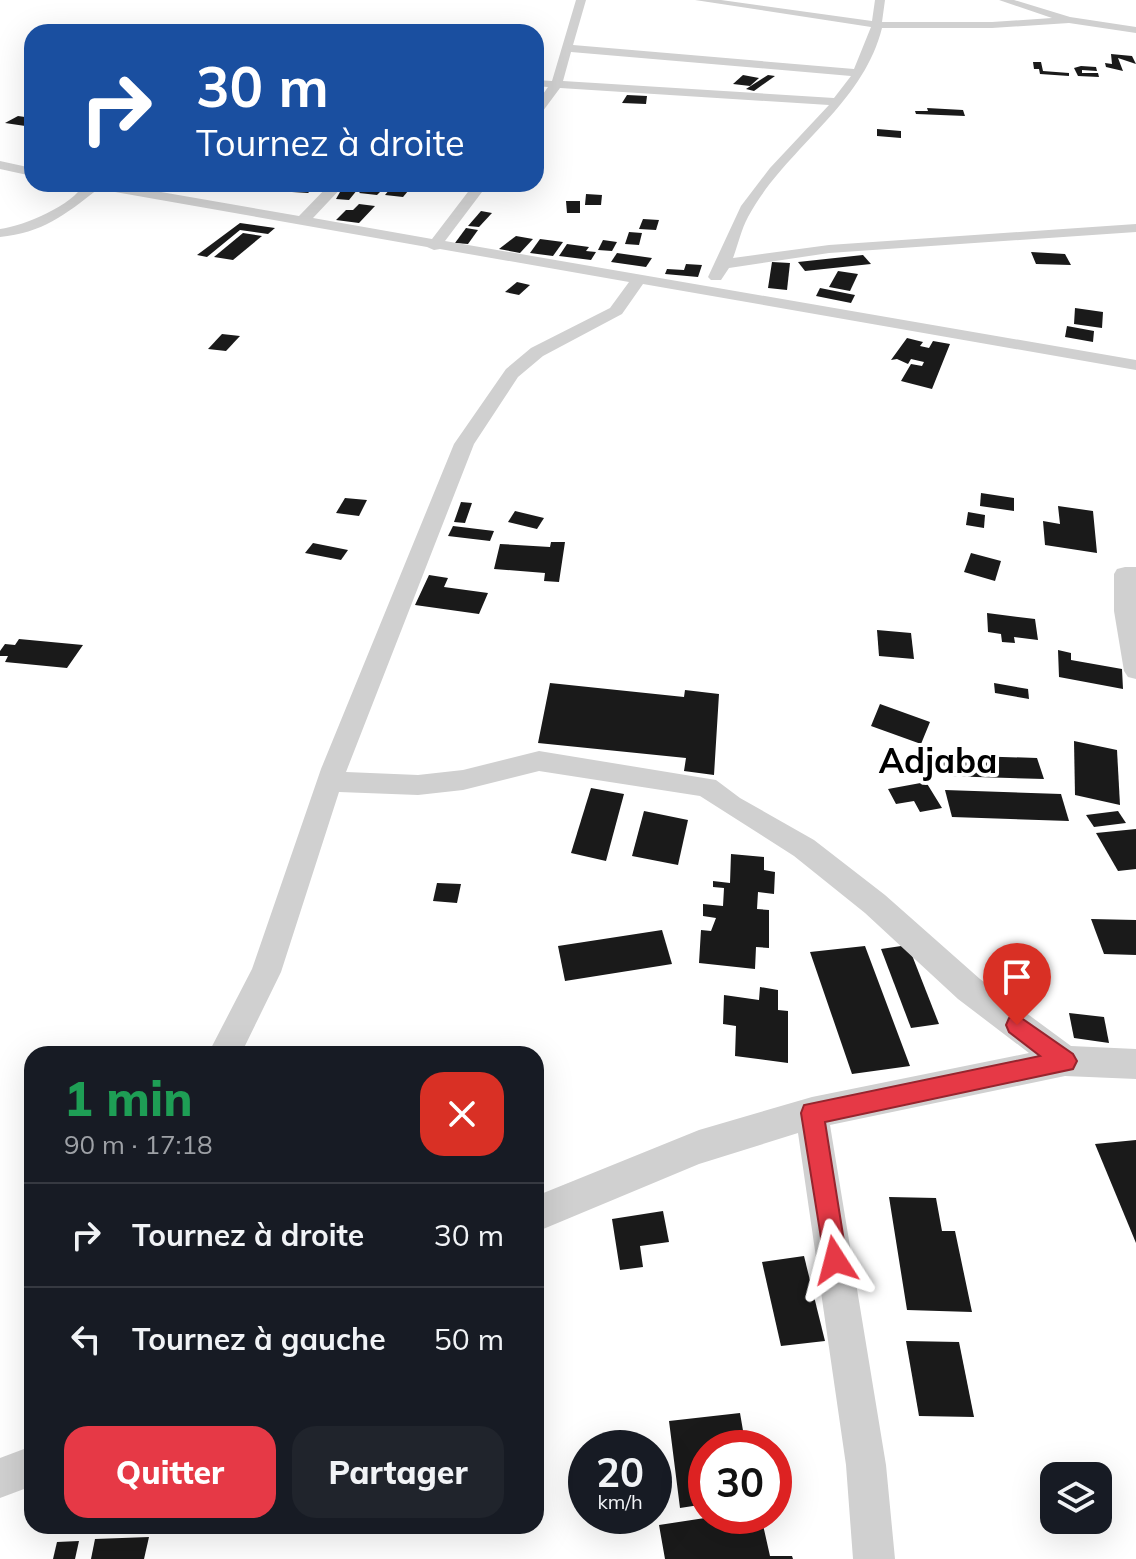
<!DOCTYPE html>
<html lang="fr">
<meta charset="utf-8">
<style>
:root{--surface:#171b24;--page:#20242c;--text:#f1f3f6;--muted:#9ea1a6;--line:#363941;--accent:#e63946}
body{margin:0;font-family:Mulish,sans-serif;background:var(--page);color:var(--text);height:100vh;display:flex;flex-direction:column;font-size:30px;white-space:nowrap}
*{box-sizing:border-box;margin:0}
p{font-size:26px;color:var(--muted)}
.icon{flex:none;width:44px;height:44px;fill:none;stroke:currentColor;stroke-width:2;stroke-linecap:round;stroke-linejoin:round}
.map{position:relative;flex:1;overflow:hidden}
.drawer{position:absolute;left:24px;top:1046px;width:520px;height:488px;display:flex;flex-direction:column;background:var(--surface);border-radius:24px;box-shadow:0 8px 32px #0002}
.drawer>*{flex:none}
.hud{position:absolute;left:24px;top:24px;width:520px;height:168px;border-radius:24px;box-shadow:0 8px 32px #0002;background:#1a4fa0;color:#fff;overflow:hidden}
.controls{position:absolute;left:1040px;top:1462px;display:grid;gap:16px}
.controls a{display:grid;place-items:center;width:72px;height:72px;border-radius:16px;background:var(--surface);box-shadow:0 8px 32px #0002;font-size:40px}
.speed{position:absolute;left:568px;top:1430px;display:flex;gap:16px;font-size:40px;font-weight:700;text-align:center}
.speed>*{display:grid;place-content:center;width:104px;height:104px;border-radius:50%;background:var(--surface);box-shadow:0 8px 32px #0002;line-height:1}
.speed small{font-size:20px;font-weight:400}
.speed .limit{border:12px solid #d22;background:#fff;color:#111}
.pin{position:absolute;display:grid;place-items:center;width:68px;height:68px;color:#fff;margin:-82px -34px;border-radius:50% 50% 50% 0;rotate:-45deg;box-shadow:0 0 8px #0007}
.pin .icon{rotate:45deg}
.me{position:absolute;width:88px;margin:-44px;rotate:351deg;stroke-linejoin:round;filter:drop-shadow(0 0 6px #0008)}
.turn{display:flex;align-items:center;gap:28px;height:168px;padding:0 40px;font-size:36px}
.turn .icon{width:104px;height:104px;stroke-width:2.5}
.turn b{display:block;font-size:56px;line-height:68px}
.round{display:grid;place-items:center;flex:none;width:84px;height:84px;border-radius:24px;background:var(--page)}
.overview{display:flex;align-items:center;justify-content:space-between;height:136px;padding:0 40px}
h1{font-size:48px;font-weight:800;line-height:60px;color:#1e9e55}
.action{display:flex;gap:16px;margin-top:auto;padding:16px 40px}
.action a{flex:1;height:92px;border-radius:24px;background:var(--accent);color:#fff;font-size:32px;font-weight:800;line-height:92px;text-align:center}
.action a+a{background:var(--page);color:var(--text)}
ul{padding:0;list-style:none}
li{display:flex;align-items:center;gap:24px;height:104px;padding:0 40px;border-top:2px solid var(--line)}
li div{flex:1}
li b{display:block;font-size:30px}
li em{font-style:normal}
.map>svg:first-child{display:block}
</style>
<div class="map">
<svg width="1136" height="1559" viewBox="0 0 1136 1559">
<rect width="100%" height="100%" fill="#fff"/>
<g fill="#1a1a1a">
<polygon points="500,24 523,27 521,32 496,32"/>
<polygon points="1111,54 1132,56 1136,64 1118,58 1123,71 1106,67 1105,63 1112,64"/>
<polygon points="1033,62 1041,62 1043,71 1069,73 1069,76 1040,74 1039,69 1034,69"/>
<polygon points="1081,66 1096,67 1097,71 1082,70 1082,73 1098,73 1099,77 1078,76 1074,68"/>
<polygon points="743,75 759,78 750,86 733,84"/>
<polygon points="768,75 775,76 754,91 746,89"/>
<polygon points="627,95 647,96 646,104 622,103"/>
<polygon points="927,108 963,110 965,116 916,114 915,111 928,111"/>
<polygon points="18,116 32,118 32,127 5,123"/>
<polygon points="877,129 901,131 901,138 877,136"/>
<polygon points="213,184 237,184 230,191 208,189"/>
<polygon points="300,184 318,184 308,193 292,192"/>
<polygon points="362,184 349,200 336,199 344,185"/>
<polygon points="368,184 388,184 377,195 359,193"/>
<polygon points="394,184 414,184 403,197 385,195"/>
<polygon points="586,194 602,195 601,205 585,205"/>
<polygon points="566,201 580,201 580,213 567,213"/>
<polygon points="359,204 375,206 359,223 336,220 346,210 353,210"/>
<polygon points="481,211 492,213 479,227 468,226"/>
<polygon points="643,219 659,220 656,230 639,229"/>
<polygon points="240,223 275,228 268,234 240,230 207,257 197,255"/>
<polygon points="466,228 478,230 468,244 455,243"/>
<polygon points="629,232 642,233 639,245 625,244"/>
<polygon points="243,233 262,236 233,260 214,257"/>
<polygon points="516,236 533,239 520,253 499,249"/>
<polygon points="540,239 563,242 553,256 530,253"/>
<polygon points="603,240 617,242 612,251 598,250"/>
<polygon points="567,244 589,247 586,251 596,252 591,260 559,256"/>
<polygon points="1031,252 1065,254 1071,265 1036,264"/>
<polygon points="617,253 652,258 646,267 611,262"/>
<polygon points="863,255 871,264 805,271 798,262"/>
<polygon points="772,262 790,263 787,290 768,288"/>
<polygon points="686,264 702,265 698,277 665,274 667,269 684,270"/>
<polygon points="838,271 858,274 850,291 829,287"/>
<polygon points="517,282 530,285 519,295 505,292"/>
<polygon points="820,288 855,295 851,303 816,296"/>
<polygon points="1075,308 1103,312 1102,328 1074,324"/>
<polygon points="1067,326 1094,331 1093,342 1065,337"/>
<polygon points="222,334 240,336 226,351 208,349"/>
<polygon points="907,338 923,342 920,346 929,348 933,341 950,344 932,389 901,381 911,364 922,366 924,362 911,359 908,364 897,359 891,360"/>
<polygon points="981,493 1014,498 1014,511 980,506"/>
<polygon points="345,498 367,500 359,516 336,513"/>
<polygon points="461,502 472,503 465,523 454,522"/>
<polygon points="1058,506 1093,511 1097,553 1045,545 1043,521 1060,524"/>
<polygon points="515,511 544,518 537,529 508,522"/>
<polygon points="968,512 985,515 984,528 966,525"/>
<polygon points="453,526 494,531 490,541 448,536"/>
<polygon points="551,542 565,542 559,582 544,581 545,573 494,569 500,544 550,547"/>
<polygon points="313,543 348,550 341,560 305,553"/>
<polygon points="971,553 1001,561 995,581 964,572"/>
<polygon points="429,575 448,578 444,587 488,593 479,614 415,605"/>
<polygon points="987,613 1035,619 1038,640 1014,637 1015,643 1002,642 1001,634 988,632"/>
<polygon points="877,630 911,633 914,659 879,656"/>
<polygon points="19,639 83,645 67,668 5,662 8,656 0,656 0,651 5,644 15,645"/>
<polygon points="1058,650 1071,653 1071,660 1122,669 1123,689 1059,677"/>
<polygon points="550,683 684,697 685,690 719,694 714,775 684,771 686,758 538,743"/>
<polygon points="994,683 1028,689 1029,699 995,693"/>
<polygon points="880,704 930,722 921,744 871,726"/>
<polygon points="1074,741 1117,750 1120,805 1075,795"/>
<polygon points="939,755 1037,758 1044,779 944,776"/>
<polygon points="926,782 942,808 920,812 914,801 896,804 888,789"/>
<polygon points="591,788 624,794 606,861 571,853"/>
<polygon points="945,790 1061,794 1069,821 952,817"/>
<polygon points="644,811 688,820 678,865 632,856"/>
<polygon points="1118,811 1126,823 1094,827 1086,815"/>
<polygon points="1136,829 1136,869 1118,871 1096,833"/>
<polygon points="731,854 764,857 764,870 775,872 774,894 758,892 757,909 769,910 769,948 756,947 755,969 699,963 701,930 711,931 716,918 703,916 703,904 723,906 724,888 713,887 713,881 730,883"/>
<polygon points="437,883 461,884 457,903 433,901"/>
<polygon points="1091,919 1136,920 1136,955 1104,954"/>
<polygon points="662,930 672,964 565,981 558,946"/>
<polygon points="908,945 939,1024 911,1028 881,949"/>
<polygon points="865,946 910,1066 852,1074 810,952"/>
<polygon points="760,987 778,990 778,1010 788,1011 788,1063 735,1056 736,1026 723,1024 724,995 759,1000"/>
<polygon points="1069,1013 1104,1017 1109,1043 1074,1038"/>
<polygon points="1136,1140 1136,1243 1095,1144"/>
<polygon points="889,1197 936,1198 942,1231 955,1231 972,1312 907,1310"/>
<polygon points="663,1211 669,1242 640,1246 643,1267 620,1270 612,1219"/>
<polygon points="804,1256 825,1341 781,1346 762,1262"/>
<polygon points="906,1341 959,1342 974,1417 919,1416"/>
<polygon points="740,1413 746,1448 706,1448 706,1504 680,1508 669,1421"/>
<polygon points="718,1516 761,1516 770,1556 792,1556 793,1559 665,1559 659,1525"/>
<polygon points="149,1537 144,1559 91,1559 95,1539"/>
<polygon points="79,1541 75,1559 53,1559 57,1542"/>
</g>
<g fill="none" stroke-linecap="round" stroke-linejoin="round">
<g fill="#d0d0d0" fill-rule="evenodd">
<path d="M576,0H586L573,45L854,69L871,27L695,0H721L872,21L875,0H885L882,22H992L1052,18L999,0H1014L1070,17L1136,27V33L1069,23L992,28H882C862,107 786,147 748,217C741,230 738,245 733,258L829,245L1136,224V232L829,253L729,268L721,280H711L708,277L741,206L770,168L829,105L560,88L540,115L536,116V104L548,87L536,86V80L552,81ZM571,52L851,76L834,98L563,81Z"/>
<polygon points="0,161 32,168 32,176 0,169"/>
<path d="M84,184H115L299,216L330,184H345L313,218L432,239L474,184H488L445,241L1136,360V370L643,284L622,314L543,356L518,377L474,444L346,772L418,775L463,770L539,751L716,780L740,798L814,840L885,895L980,979L1071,1046L1136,1049V1079L1065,1076L830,1125L886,1465L895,1559H853L846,1465L798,1133L699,1164L536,1232V1196L699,1130L812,1097L1029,1053L958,999L865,913L794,856L700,796L539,771L463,790L418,795L339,792L281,972L241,1054H208L252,969L321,769L454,444L506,369L531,348L610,308L629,282L440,249L434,250L427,247L98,189C65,215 42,233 0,237V229C24,226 73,205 84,184Z"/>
<polygon points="1125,567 1136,567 1136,679 1128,677 1124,671 1114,611 1114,574 1117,569"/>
<polygon points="32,1446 32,1486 0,1498 0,1458"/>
</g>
</g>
<polygon fill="#e63946" stroke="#96252e" stroke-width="2" points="1017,1015 1073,1054 1077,1061 1073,1069 825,1122 847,1260 844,1269 835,1272 826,1269 801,1113 804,1105 1040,1056 1009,1032 1006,1025 1009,1018"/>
<g text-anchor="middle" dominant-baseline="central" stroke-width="8" stroke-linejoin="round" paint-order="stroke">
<g font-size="34" font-weight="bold" fill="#000" stroke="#fff">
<text x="938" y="760">Adjaba</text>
</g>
</g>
</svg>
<div class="controls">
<a><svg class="icon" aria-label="layers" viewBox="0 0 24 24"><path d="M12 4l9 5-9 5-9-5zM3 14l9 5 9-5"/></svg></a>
</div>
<div class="speed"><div>20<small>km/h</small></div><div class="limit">30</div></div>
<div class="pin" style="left:1017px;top:1025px;background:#d93025"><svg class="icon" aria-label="arrive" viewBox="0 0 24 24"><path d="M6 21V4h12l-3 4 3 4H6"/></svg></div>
<svg class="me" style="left:835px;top:1260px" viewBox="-20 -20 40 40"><path d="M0-17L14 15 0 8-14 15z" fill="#e63946" stroke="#fff" stroke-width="4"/></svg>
<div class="hud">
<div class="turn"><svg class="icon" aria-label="right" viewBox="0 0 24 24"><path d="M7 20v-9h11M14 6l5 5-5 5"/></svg><div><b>30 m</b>Tournez à droite</div></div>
</div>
<section class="drawer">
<div class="overview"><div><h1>1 min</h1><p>90 m · 17:18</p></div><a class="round" style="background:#d93025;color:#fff"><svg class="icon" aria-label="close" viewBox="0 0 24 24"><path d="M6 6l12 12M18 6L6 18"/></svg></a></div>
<ul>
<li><svg class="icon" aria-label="right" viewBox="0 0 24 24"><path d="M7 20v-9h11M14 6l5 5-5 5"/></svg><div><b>Tournez à droite</b></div><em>30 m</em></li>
<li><svg class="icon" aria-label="left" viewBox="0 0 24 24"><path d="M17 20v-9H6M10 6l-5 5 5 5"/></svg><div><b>Tournez à gauche</b></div><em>50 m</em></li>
</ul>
<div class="action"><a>Quitter</a><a>Partager</a></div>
</section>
</div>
